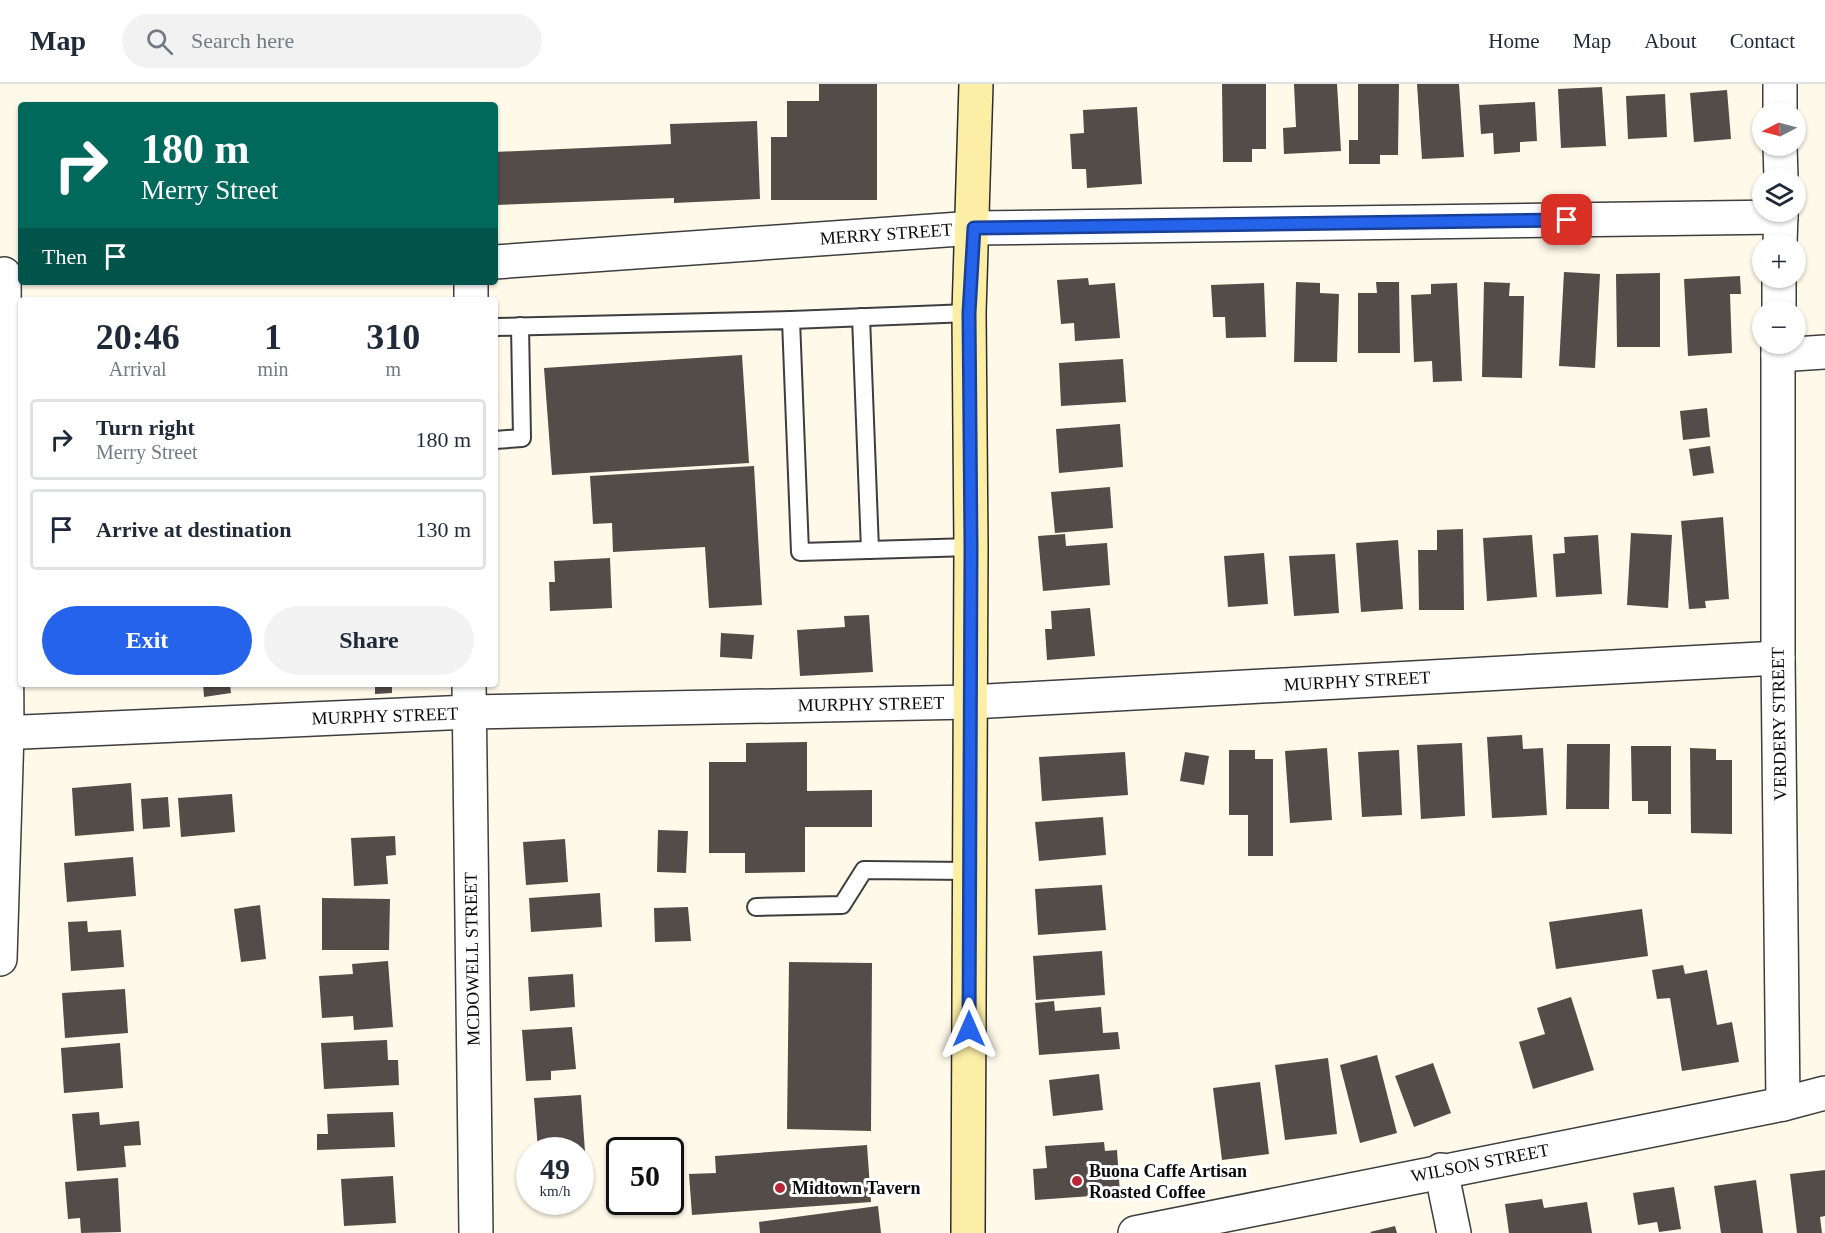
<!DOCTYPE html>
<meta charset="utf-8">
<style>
:root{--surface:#fff;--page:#f2f2f3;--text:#1f2937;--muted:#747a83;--line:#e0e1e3;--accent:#2563eb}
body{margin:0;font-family:Georgia,serif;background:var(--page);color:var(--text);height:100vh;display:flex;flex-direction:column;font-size:22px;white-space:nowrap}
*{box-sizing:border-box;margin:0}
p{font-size:20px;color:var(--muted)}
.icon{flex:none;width:33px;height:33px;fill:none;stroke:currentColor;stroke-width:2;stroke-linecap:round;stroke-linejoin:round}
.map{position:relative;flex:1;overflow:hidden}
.details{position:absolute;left:18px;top:213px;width:480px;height:390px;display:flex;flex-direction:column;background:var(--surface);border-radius:6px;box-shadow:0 2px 4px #0004}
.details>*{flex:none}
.guide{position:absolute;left:18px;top:18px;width:480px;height:183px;border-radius:6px;box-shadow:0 2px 4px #0004;background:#00695c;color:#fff;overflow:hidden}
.needle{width:39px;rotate:264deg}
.fabs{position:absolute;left:1752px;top:18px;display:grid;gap:12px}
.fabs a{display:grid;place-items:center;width:54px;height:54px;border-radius:50%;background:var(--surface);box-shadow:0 2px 4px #0004;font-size:30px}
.speed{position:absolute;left:516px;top:1053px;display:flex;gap:12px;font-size:30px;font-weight:700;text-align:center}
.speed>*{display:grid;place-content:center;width:78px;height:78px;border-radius:50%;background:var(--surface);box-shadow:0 2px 4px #0004;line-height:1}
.speed small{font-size:15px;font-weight:400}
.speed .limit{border:3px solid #111;border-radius:9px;background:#fff;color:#111}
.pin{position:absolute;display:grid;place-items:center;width:51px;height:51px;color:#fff;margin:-26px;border-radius:12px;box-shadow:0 3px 9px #0006}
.me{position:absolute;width:66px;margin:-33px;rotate:0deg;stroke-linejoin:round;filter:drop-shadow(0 0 4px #0008)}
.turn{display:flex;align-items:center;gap:21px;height:126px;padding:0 24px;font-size:27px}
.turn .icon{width:78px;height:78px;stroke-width:2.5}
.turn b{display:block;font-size:42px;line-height:51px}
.then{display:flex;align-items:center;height:57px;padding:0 24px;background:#0003;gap:12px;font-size:22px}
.eta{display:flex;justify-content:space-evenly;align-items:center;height:102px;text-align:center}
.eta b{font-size:36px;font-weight:800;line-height:42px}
.button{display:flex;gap:12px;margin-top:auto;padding:12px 24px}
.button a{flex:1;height:69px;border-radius:36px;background:var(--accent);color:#fff;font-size:24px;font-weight:800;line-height:69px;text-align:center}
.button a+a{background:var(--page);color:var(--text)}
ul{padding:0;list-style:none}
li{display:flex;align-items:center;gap:18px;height:81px;margin:0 12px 9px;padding:0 12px;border:3px solid var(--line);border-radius:6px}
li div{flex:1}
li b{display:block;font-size:22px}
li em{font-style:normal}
header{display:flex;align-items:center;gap:36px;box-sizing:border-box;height:84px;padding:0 30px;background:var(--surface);border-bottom:2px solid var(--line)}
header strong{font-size:28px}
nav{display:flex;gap:33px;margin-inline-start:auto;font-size:21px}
.search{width:420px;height:54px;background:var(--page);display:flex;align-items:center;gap:15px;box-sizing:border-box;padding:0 21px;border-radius:33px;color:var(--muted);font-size:22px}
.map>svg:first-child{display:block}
</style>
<header>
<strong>Map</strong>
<div class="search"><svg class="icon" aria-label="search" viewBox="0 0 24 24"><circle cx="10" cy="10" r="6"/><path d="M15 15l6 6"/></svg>Search here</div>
<nav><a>Home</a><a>Map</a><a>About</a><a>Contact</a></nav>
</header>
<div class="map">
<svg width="1825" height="1149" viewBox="0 0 1825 1149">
<rect width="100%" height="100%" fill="#fff9ea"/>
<g fill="#534c48">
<polygon points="819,0 877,0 877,116 771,116 771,53 787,53 787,17 819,17"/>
<polygon points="1222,0 1266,0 1266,65 1252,65 1252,78 1223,78"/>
<polygon points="1294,0 1337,0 1341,67 1284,70 1283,44 1296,43"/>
<polygon points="1358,0 1399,0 1398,71 1380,71 1380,80 1349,80 1349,56 1358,56"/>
<polygon points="1417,0 1459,0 1464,73 1422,75"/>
<polygon points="1602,3 1606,62 1561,64 1558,5"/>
<polygon points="1727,6 1731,55 1694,58 1690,9"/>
<polygon points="1665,10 1667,53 1628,55 1626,12"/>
<polygon points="1535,18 1537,57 1520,58 1520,68 1494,70 1493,49 1481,50 1479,21"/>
<polygon points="1137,23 1142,100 1087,104 1086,85 1072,85 1070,50 1084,49 1083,26"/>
<polygon points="757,37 760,115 674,119 674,114 495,121 495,68 671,60 670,40"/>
<polygon points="1564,188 1600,190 1595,284 1559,282"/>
<polygon points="1660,189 1660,263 1617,263 1616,190"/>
<polygon points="1740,192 1741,210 1730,210 1732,269 1688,272 1684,195"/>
<polygon points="1088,194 1089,201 1115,199 1120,254 1075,257 1074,239 1061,240 1057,196"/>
<polygon points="1296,198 1320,199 1320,209 1339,210 1337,278 1294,278"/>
<polygon points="1376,198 1399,198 1400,269 1358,269 1358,209 1377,209"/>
<polygon points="1484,198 1510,199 1509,212 1524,212 1522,294 1482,293"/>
<polygon points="1264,199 1266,253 1226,254 1225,233 1213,233 1211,201"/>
<polygon points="1457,199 1462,297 1433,298 1432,277 1414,278 1411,211 1431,210 1431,200"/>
<polygon points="742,271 749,379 552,391 544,284"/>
<polygon points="1123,275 1126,318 1061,322 1059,279"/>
<polygon points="1707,324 1710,353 1683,356 1680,327"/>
<polygon points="1120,340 1123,383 1059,389 1056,345"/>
<polygon points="1710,362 1714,389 1693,392 1689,365"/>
<polygon points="754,382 762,521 709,524 705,463 613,468 612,439 593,440 590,392"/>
<polygon points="1110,403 1113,444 1055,449 1051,408"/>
<polygon points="1723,433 1729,515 1705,517 1706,524 1689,525 1681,437"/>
<polygon points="1463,445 1464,526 1419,526 1418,466 1437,466 1437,446"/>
<polygon points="1631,449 1672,451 1668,524 1627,521"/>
<polygon points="1065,450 1066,462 1107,459 1110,501 1043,507 1038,452"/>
<polygon points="1532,451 1537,513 1487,517 1483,454"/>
<polygon points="1598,451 1602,510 1556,513 1553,470 1565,469 1564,453"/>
<polygon points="1398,456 1403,525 1361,528 1356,459"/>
<polygon points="1264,469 1268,520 1228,523 1224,472"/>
<polygon points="1335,470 1339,529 1294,532 1289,472"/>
<polygon points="610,474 612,524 550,527 549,498 555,498 554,477"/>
<polygon points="1090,524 1095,572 1047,576 1045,545 1052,545 1051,527"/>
<polygon points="869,531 873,588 800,592 797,546 845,543 844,532"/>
<polygon points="721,549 754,551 752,575 720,573"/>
<polygon points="203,600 230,600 231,609 204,613"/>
<polygon points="375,600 392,600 392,609 375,610"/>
<polygon points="1522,651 1523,665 1543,664 1547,731 1492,734 1487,653"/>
<polygon points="807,658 807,707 872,706 872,743 805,743 805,788 745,789 745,769 709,769 709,678 746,678 746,659"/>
<polygon points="1462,659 1465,732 1421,735 1417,661"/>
<polygon points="1567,660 1610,660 1609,725 1566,725"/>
<polygon points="1631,662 1671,662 1671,730 1648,730 1648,717 1632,717"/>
<polygon points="1327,664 1332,736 1290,739 1285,667"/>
<polygon points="1690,664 1716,665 1716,676 1732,676 1732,750 1691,749"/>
<polygon points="1229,666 1255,666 1255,675 1273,675 1273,772 1248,772 1248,731 1229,731"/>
<polygon points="1399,666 1402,731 1362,733 1358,668"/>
<polygon points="1125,668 1128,711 1042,717 1039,673"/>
<polygon points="1185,668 1209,672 1204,701 1180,697"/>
<polygon points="131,699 134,747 75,752 72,704"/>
<polygon points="232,710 235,748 181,753 178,714"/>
<polygon points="168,713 170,743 143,745 141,715"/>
<polygon points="1103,733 1106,771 1039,777 1035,738"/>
<polygon points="658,746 688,747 686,789 657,788"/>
<polygon points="395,752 396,771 386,772 388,800 354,802 351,754"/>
<polygon points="565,755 568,798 526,801 523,758"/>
<polygon points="133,773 136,812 67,818 64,779"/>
<polygon points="1102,801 1106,846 1038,851 1035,805"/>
<polygon points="600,809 602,843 531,848 529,814"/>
<polygon points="322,814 390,815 389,866 322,866"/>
<polygon points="260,821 266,875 241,878 234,825"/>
<polygon points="688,823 691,857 655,858 654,824"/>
<polygon points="1642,825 1648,872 1556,885 1549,838"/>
<polygon points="87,837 88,848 121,846 124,883 71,887 68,838"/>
<polygon points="1102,867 1105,911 1036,916 1033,872"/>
<polygon points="388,877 393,943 354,946 353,932 322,934 319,892 353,890 352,880"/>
<polygon points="789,878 872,879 871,1047 787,1045"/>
<polygon points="1683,881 1685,890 1707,886 1717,941 1732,938 1739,978 1682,987 1670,914 1657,915 1652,886"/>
<polygon points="573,890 575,923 530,927 528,893"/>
<polygon points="125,905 128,949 65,954 62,909"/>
<polygon points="1571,913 1594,986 1533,1005 1519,958 1545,950 1537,924"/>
<polygon points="1054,917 1055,927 1101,923 1103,949 1118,948 1120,965 1039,971 1035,919"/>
<polygon points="572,943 576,985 551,987 551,996 526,997 522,946"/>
<polygon points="387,956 388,976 398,976 399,1001 324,1005 321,959"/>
<polygon points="120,959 123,1004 64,1009 61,964"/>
<polygon points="1377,971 1397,1049 1360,1059 1340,981"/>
<polygon points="1328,974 1337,1050 1285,1056 1275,981"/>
<polygon points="1433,979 1451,1029 1414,1043 1395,992"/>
<polygon points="1099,990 1103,1026 1053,1032 1049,996"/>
<polygon points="1260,998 1269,1070 1222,1076 1213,1004"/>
<polygon points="581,1011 585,1068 538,1066 534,1014"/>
<polygon points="99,1028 100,1041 139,1037 141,1061 124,1062 126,1083 77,1087 72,1030"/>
<polygon points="393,1028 395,1063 317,1066 317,1050 328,1050 327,1030"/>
<polygon points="1104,1058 1105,1067 1117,1066 1120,1110 1035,1116 1033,1085 1047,1084 1045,1062"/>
<polygon points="867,1061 871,1118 692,1131 689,1090 716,1089 715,1072"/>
<polygon points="1825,1086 1825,1132 1820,1133 1822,1149 1797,1149 1790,1090"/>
<polygon points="393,1092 396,1139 344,1142 341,1095"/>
<polygon points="118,1094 121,1148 81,1149 80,1134 68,1135 65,1098"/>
<polygon points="1756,1096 1763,1149 1721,1149 1714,1102"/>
<polygon points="1674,1103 1681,1145 1659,1148 1657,1138 1638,1141 1633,1109"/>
<polygon points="1542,1115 1544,1124 1587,1118 1592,1149 1509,1149 1505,1120"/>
<polygon points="878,1122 881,1149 760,1149 759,1138"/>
<polygon points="1395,1142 1397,1149 1371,1149 1370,1148"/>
</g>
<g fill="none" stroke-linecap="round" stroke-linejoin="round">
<g stroke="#3e3e3e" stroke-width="20">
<g id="lane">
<polyline points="861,233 870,466"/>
<polyline points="791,236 969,229"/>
<polyline points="495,243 791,236 800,468 971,463"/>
<polyline points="495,356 522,354 520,242"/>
<polyline points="756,823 842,821 864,786 969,787"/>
</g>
</g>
<g stroke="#3e3e3e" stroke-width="36">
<g id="street">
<polyline points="1780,0 1780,28"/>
<polyline points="1780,62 1781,94"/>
<polyline points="1780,160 1781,128"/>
<polyline points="495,178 974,144 1781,133"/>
<polyline points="471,216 471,198"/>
<polyline points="1779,226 1779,194"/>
<polyline points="1778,260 1778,574 1783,1020"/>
<polyline points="1778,271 1825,268"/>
<polyline points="469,600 476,1149"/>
<polyline points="0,649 469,628 970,618 1778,574"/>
<polyline points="0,875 7,648 4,190"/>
<polyline points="1441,1086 1454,1149"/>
<polyline points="1135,1149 1783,1020 1825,1009"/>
</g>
</g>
<g stroke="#2d2d2d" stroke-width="36">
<polyline id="secondary" points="968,1149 971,463 969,229 976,0"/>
</g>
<use href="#lane" stroke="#fff" stroke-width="16"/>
<use href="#street" stroke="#fff" stroke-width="33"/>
<use href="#secondary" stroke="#fdeea6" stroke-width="33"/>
</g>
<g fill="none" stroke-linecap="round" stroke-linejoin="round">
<g stroke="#184099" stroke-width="15">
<polyline id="route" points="969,945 971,463 969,229 974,144 1567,136"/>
</g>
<use href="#route" stroke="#2563eb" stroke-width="10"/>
</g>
<g fill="#b72738" stroke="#fff" stroke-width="2">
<circle cx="1077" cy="1097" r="6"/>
<circle cx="780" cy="1104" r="6"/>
</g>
<g text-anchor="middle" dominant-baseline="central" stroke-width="6" stroke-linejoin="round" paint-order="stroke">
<g font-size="18" fill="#0b0b0b" stroke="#fff">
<text transform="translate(886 150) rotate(-4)">MERRY STREET</text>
<text transform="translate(1357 597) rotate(-3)">MURPHY STREET</text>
<text transform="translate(871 620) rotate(-1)">MURPHY STREET</text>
<text transform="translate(385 632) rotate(-2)">MURPHY STREET</text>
<text transform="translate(1779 640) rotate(-91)">VERDERY STREET</text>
<text transform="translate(472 875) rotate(-91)">MCDOWELL STREET</text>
<text transform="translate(1480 1079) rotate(-11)">WILSON STREET</text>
</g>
<g font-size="18" font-weight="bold" fill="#0b0b0b" stroke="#fff" text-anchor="start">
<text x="1089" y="1087">Buona Caffe Artisan<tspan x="1089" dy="21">Roasted Coffee</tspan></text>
<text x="792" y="1104">Midtown Tavern</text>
</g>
</g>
</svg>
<div class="fabs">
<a><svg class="needle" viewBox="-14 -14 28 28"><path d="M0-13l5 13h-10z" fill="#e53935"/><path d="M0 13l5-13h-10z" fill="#747a83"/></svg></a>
<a><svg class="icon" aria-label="layers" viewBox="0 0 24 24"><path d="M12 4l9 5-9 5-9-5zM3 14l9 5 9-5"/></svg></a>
<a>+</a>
<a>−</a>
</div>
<div class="speed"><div>49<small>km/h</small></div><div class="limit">50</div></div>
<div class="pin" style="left:1567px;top:136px;background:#d93025"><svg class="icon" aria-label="arrive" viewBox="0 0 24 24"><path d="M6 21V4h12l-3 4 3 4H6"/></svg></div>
<svg class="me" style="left:969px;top:945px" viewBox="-20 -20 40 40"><path d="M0-17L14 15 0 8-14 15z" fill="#2563eb" stroke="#fff" stroke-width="4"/></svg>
<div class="guide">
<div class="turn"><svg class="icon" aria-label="right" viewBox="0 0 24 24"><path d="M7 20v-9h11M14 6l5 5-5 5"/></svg><div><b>180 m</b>Merry Street</div></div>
<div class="then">Then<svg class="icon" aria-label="arrive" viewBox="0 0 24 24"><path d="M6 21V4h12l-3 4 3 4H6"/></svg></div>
</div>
<section class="details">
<div class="eta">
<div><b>20:46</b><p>Arrival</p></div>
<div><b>1</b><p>min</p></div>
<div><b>310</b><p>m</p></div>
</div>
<ul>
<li><svg class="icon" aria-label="right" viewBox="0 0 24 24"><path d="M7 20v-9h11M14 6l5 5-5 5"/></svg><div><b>Turn right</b><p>Merry Street</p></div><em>180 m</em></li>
<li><svg class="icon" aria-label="arrive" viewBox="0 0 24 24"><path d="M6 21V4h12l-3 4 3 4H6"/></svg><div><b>Arrive at destination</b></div><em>130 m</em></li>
</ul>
<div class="button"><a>Exit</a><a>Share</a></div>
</section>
</div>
